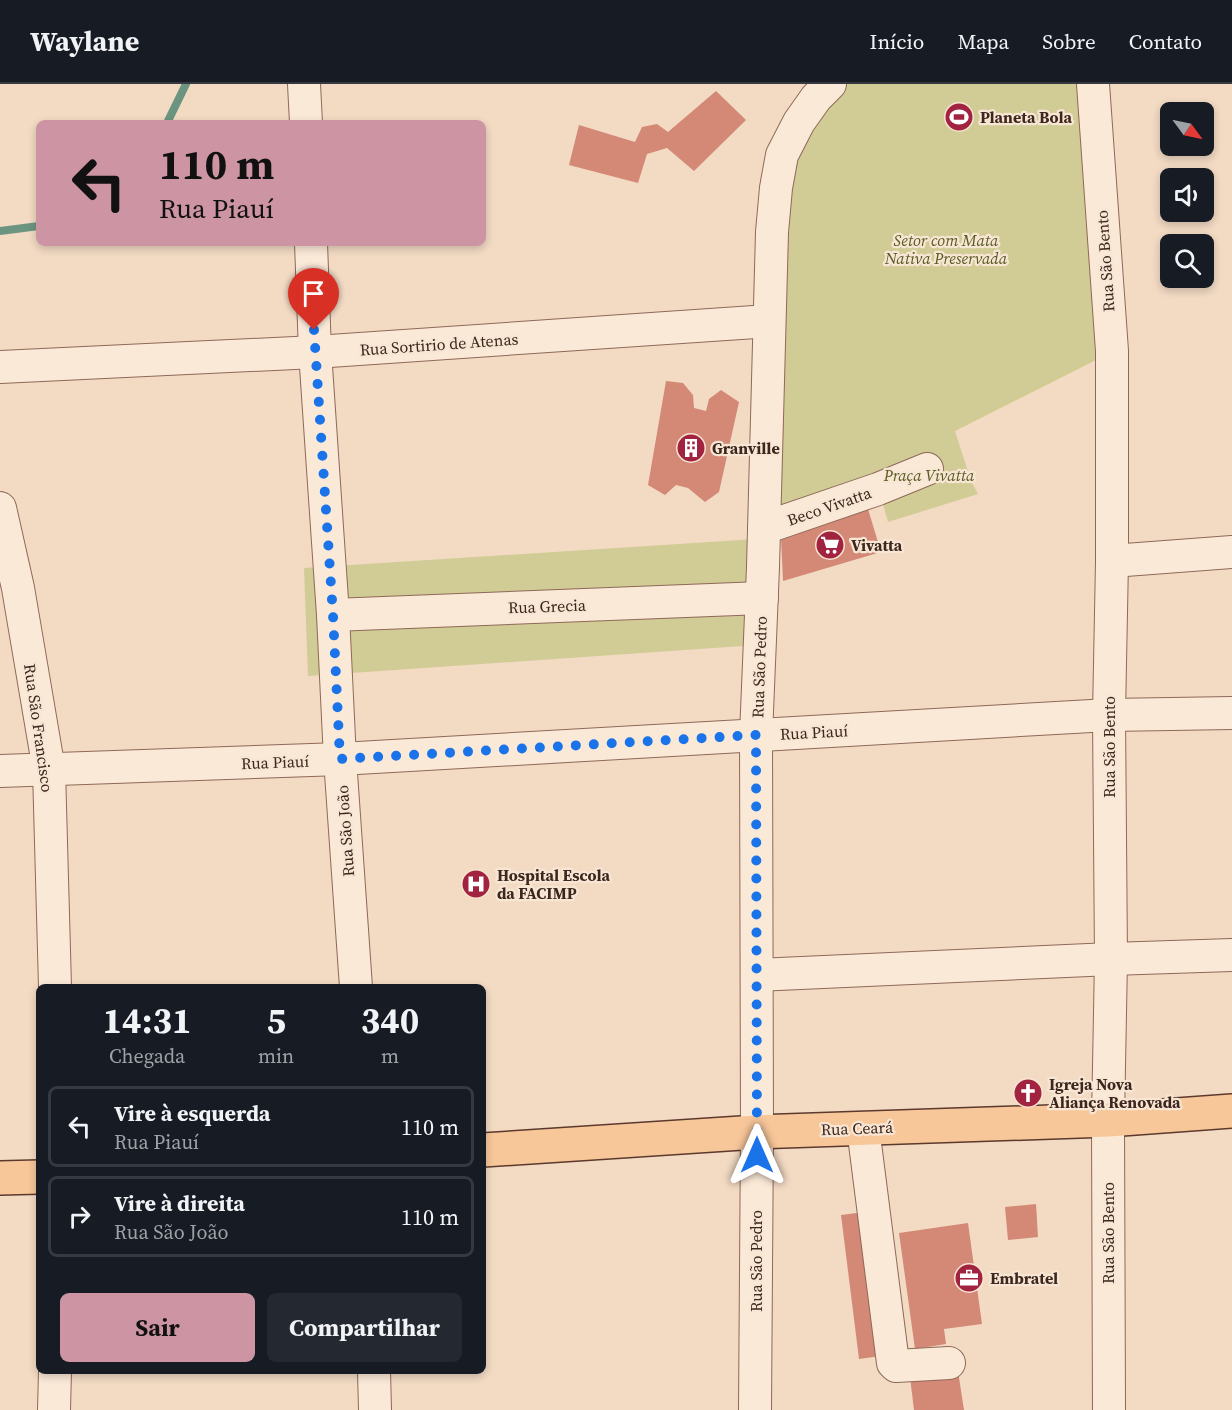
<!DOCTYPE html>
<html lang="pt">
<meta charset="utf-8">
<style>
:root{--surface:#171b24;--page:#242831;--text:#f1f3f6;--muted:#9ea1a6;--line:#363941;--accent:#cd95a4}
body{margin:0;font-family:"Source Serif 4",serif;background:var(--page);color:var(--text);height:100vh;display:flex;flex-direction:column;font-size:22px;white-space:nowrap}
*{box-sizing:border-box;margin:0}
p{font-size:20px;color:var(--muted)}
.icon{flex:none;width:33px;height:33px;fill:none;stroke:currentColor;stroke-width:2;stroke-linecap:round;stroke-linejoin:round}
.map{position:relative;flex:1;overflow:hidden}
.sheet{position:absolute;left:36px;top:900px;width:450px;height:390px;display:flex;flex-direction:column;background:var(--surface);border-radius:9px;box-shadow:0 3px 9px #0003}
.sheet>*{flex:none}
.hud{position:absolute;left:36px;top:36px;width:450px;height:126px;border-radius:9px;box-shadow:0 3px 9px #0003;background:#cd95a4;color:#111;overflow:hidden}
.needle{width:39px;rotate:123deg}
.fabs{position:absolute;left:1160px;top:18px;display:grid;gap:12px}
.fabs a{display:grid;place-items:center;width:54px;height:54px;border-radius:9px;background:var(--surface);box-shadow:0 3px 9px #0003;font-size:30px}
.pin{position:absolute;display:grid;place-items:center;width:51px;height:51px;color:#fff;margin:-62px -26px;border-radius:50% 50% 50% 0;rotate:-45deg;box-shadow:0 0 6px #0007}
.pin .icon{rotate:45deg}
.me{position:absolute;width:66px;margin:-33px;rotate:0deg;stroke-linejoin:round;filter:drop-shadow(0 0 4px #0008)}
.turn{display:flex;align-items:center;gap:21px;height:126px;padding:0 24px;font-size:27px}
.turn .icon{width:78px;height:78px;stroke-width:2.5}
.turn b{display:block;font-size:42px;line-height:51px}
.eta{display:flex;justify-content:space-evenly;align-items:center;height:102px;text-align:center}
.eta b{font-size:36px;font-weight:700;line-height:42px}
.cta{display:flex;gap:12px;margin-top:auto;padding:12px 24px}
.cta a{flex:1;height:69px;border-radius:9px;background:var(--accent);color:#111;font-size:24px;font-weight:700;line-height:69px;text-align:center}
.cta a+a{background:var(--page);color:var(--text)}
ul{padding:0;list-style:none}
li{display:flex;align-items:center;gap:18px;height:81px;margin:0 12px 9px;padding:0 12px;border:3px solid var(--line);border-radius:9px}
li div{flex:1}
li b{display:block;font-size:22px}
li em{font-style:normal}
header{display:flex;align-items:center;gap:36px;box-sizing:border-box;height:84px;padding:0 30px;background:var(--surface);border-bottom:2px solid var(--line)}
header strong{font-size:28px}
nav{display:flex;gap:33px;margin-inline-start:auto;font-size:21px}
.map>svg:first-child{display:block}
</style>
<header>
<strong>Waylane</strong>
<nav><a>Início</a><a>Mapa</a><a>Sobre</a><a>Contato</a></nav>
</header>
<div class="map">
<svg width="1232" height="1326" viewBox="0 0 1232 1326">
<rect width="100%" height="100%" fill="#f2dac3"/>
<g fill="#d1cb96">
<polygon points="837,0 1106,0 1116,266 955,347 971,397 978,410 888,438 883,420 781,454 775,236 787,75"/>
<polygon points="771,454 772,560 308,592 304,484"/>
</g>
<g fill="none" stroke-linecap="round" stroke-linejoin="round">
<g stroke="#6b9481" stroke-width="8">
<polyline points="167,39 186,0"/>
<polyline points="0,147 39,142"/>
</g>
</g>
<g fill="#d38976">
<polygon points="716,7 746,36 694,87 667,64 647,70 638,99 569,81 579,41 635,58 642,43 657,40 668,48"/>
<polygon points="666,297 683,299 693,311 694,324 706,327 709,315 721,306 739,318 719,408 705,418 688,404 676,401 665,411 648,401"/>
<polygon points="868,425 881,468 783,497 781,454"/>
<polygon points="1036,1120 1038,1153 1008,1156 1005,1123"/>
<polygon points="864,1128 881,1272 859,1275 841,1131"/>
<polygon points="968,1139 982,1240 944,1245 946,1260 915,1265 899,1149"/>
<polygon points="958,1287 964,1326 914,1326 910,1293"/>
</g>
<g fill="none" stroke-linecap="round" stroke-linejoin="round">
<g stroke="#8e6958" stroke-width="34">
<g id="minor">
<polyline points="304,0 306,39"/>
<polyline points="1093,0 1112,267 1112,477 1109,631 1111,875 1108,1036 1109,1326"/>
<polyline points="311,159 315,268 333,531 340,675 356,903"/>
<polyline points="0,283 315,268 769,237"/>
<polyline points="0,424 18,504 49,686 55,903"/>
<polyline points="764,444 878,405 927,385"/>
<polyline points="1112,477 1232,468"/>
<polyline points="333,531 762,514"/>
<polyline points="0,687 340,675 1109,631 1232,629"/>
<polyline points="757,891 1111,875 1232,871"/>
<polyline points="863,1044 893,1279 896,1282 949,1279"/>
<polyline points="374,1287 375,1326"/>
<polyline points="54,1326 55,1287"/>
<polyline points="755,1326 757,1048 756,651 763,483 772,148 776,104 782,71 799,38 816,14 830,0"/>
</g>
</g>
<g stroke="#5b392d" stroke-width="36">
<g id="major">
<polyline points="483,1066 757,1048 1108,1036 1232,1027"/>
<polyline points="0,1094 39,1093"/>
</g>
</g>
<use href="#minor" stroke="#fbe9d8" stroke-width="32"/>
<use href="#major" stroke="#f7c699" stroke-width="33"/>
</g>
<g fill="none" stroke-linecap="round" stroke-linejoin="round">
<polyline stroke="#1a73e8" stroke-width="10" stroke-dasharray="0 18" points="314,246 333,531 340,675 756,651 757,1071"/>
</g>
<defs>
<g id="stadium-disc" transform="scale(1.5)"><circle r="9.5" fill="#a2233f" stroke="#f8e6d4"/><path d="M0-5a6.5 5 0 1 0 0 10a6.5 5 0 1 0 0-10ZM-3.5-1.8h7v3.6h-7Z" fill="#fff"/></g>
<g id="building-disc" transform="scale(1.5)"><circle r="9.5" fill="#a2233f" stroke="#f8e6d4"/><path d="M-4-6H4V6H1V3H-1V6H-4ZM-2.5-4.3h1.7v1.8h-1.7ZM.8-4.3h1.7v1.8H.8ZM-2.5-1h1.7V.8h-1.7ZM.8-1h1.7V.8H.8Z" fill="#fff"/></g>
<g id="supermarket-disc" transform="scale(1.5)"><circle r="9.5" fill="#a2233f" stroke="#f8e6d4"/><path d="M-6-5.5h2.5l.6 2H6L4.5 2H-2.5L-4.4-4H-6ZM-1.5 3.2a1.3 1.3 0 1 0 .1 0ZM3 3.2a1.3 1.3 0 1 0 .1 0Z" fill="#fff"/></g>
<g id="hospital-disc" transform="scale(1.5)"><circle r="9.5" fill="#a2233f" stroke="#f8e6d4"/><path d="M-5-5h3v3.5h4V-5h3V5h-3V1.5h-4V5h-3Z" fill="#fff"/></g>
<g id="church-disc" transform="scale(1.5)"><circle r="9.5" fill="#a2233f" stroke="#f8e6d4"/><path d="M-1.2-6h2.4v3.5h3.3v2.4h-3.3V6h-2.4V-.1h-3.3v-2.4h3.3Z" fill="#fff"/></g>
<g id="office-disc" transform="scale(1.5)"><circle r="9.5" fill="#a2233f" stroke="#f8e6d4"/><path d="M-6-3h4V-5.5h4V-3h4V5H-6ZM-1-4.5V-3h2v-1.5ZM-6 0V1H6V0Z" fill="#fff"/></g>
</defs>
<g fill-rule="evenodd">
<use href="#stadium-disc" x="959" y="33"/>
<use href="#building-disc" x="691" y="364"/>
<use href="#supermarket-disc" x="830" y="461"/>
<use href="#hospital-disc" x="476" y="800"/>
<use href="#church-disc" x="1028" y="1009"/>
<use href="#office-disc" x="969" y="1194"/>
</g>
<g text-anchor="middle" dominant-baseline="central" stroke-width="4.5" stroke-linejoin="round" paint-order="stroke">
<g font-size="16" font-weight="bold" fill="#3d261d" stroke="#f8e6d4" text-anchor="start">
<text x="980" y="33">Planeta Bola</text>
<text x="712" y="364">Granville</text>
<text x="851" y="461">Vivatta</text>
<text x="497" y="791">Hospital Escola<tspan x="497" dy="18">da FACIMP</tspan></text>
<text x="1049" y="1000">Igreja Nova<tspan x="1049" dy="18">Aliança Renovada</tspan></text>
<text x="990" y="1194">Embratel</text>
</g>
<g font-size="16" font-style="italic" fill="#585b22" stroke="#f8e6d4">
<text x="946" y="156">Setor com Mata<tspan x="946" dy="18">Nativa Preservada</tspan></text>
<text x="929" y="391">Praça Vivatta</text>
</g>
<g font-size="16" fill="#3d261d" stroke="#f8e6d4">
<text transform="translate(1105 177) rotate(-94)">Rua São Bento</text>
<text transform="translate(439 260) rotate(-4)">Rua Sortirio de Atenas</text>
<text transform="translate(829 422) rotate(-19)">Beco Vivatta</text>
<text transform="translate(547 522) rotate(-2)">Rua Grecia</text>
<text transform="translate(759 583) rotate(-88)">Rua São Pedro</text>
<text transform="translate(39 644) rotate(82)">Rua São Francisco</text>
<text transform="translate(814 648) rotate(-3)">Rua Piauí</text>
<text transform="translate(1109 663) rotate(-90)">Rua São Bento</text>
<text transform="translate(275 678) rotate(-2)">Rua Piauí</text>
<text transform="translate(345 747) rotate(-94)">Rua São João</text>
<text transform="translate(857 1044) rotate(-2)">Rua Ceará</text>
<text transform="translate(1108 1149) rotate(-90)">Rua São Bento</text>
<text transform="translate(756 1177) rotate(-90)">Rua São Pedro</text>
</g>
</g>
</svg>
<div class="fabs">
<a><svg class="needle" viewBox="-14 -14 28 28"><path d="M0-13l5 13h-10z" fill="#e53935"/><path d="M0 13l5-13h-10z" fill="#9ea1a6"/></svg></a>
<a><svg class="icon" aria-label="sound" viewBox="0 0 24 24"><path d="M4 9h4l5-4v14l-5-4H4zM17 9q2 3 0 6"/></svg></a>
<a><svg class="icon" aria-label="search" viewBox="0 0 24 24"><circle cx="10" cy="10" r="6"/><path d="M15 15l6 6"/></svg></a>
</div>
<div class="pin" style="left:314px;top:246px;background:#d93025"><svg class="icon" aria-label="arrive" viewBox="0 0 24 24"><path d="M6 21V4h12l-3 4 3 4H6"/></svg></div>
<svg class="me" style="left:757px;top:1071px" viewBox="-20 -20 40 40"><path d="M0-17L14 15 0 8-14 15z" fill="#1a73e8" stroke="#fff" stroke-width="4"/></svg>
<div class="hud">
<div class="turn"><svg class="icon" aria-label="left" viewBox="0 0 24 24"><path d="M17 20v-9H6M10 6l-5 5 5 5"/></svg><div><b>110 m</b>Rua Piauí</div></div>
</div>
<section class="sheet">
<div class="eta">
<div><b>14:31</b><p>Chegada</p></div>
<div><b>5</b><p>min</p></div>
<div><b>340</b><p>m</p></div>
</div>
<ul>
<li><svg class="icon" aria-label="left" viewBox="0 0 24 24"><path d="M17 20v-9H6M10 6l-5 5 5 5"/></svg><div><b>Vire à esquerda</b><p>Rua Piauí</p></div><em>110 m</em></li>
<li><svg class="icon" aria-label="right" viewBox="0 0 24 24"><path d="M7 20v-9h11M14 6l5 5-5 5"/></svg><div><b>Vire à direita</b><p>Rua São João</p></div><em>110 m</em></li>
</ul>
<div class="cta"><a>Sair</a><a>Compartilhar</a></div>
</section>
</div>
